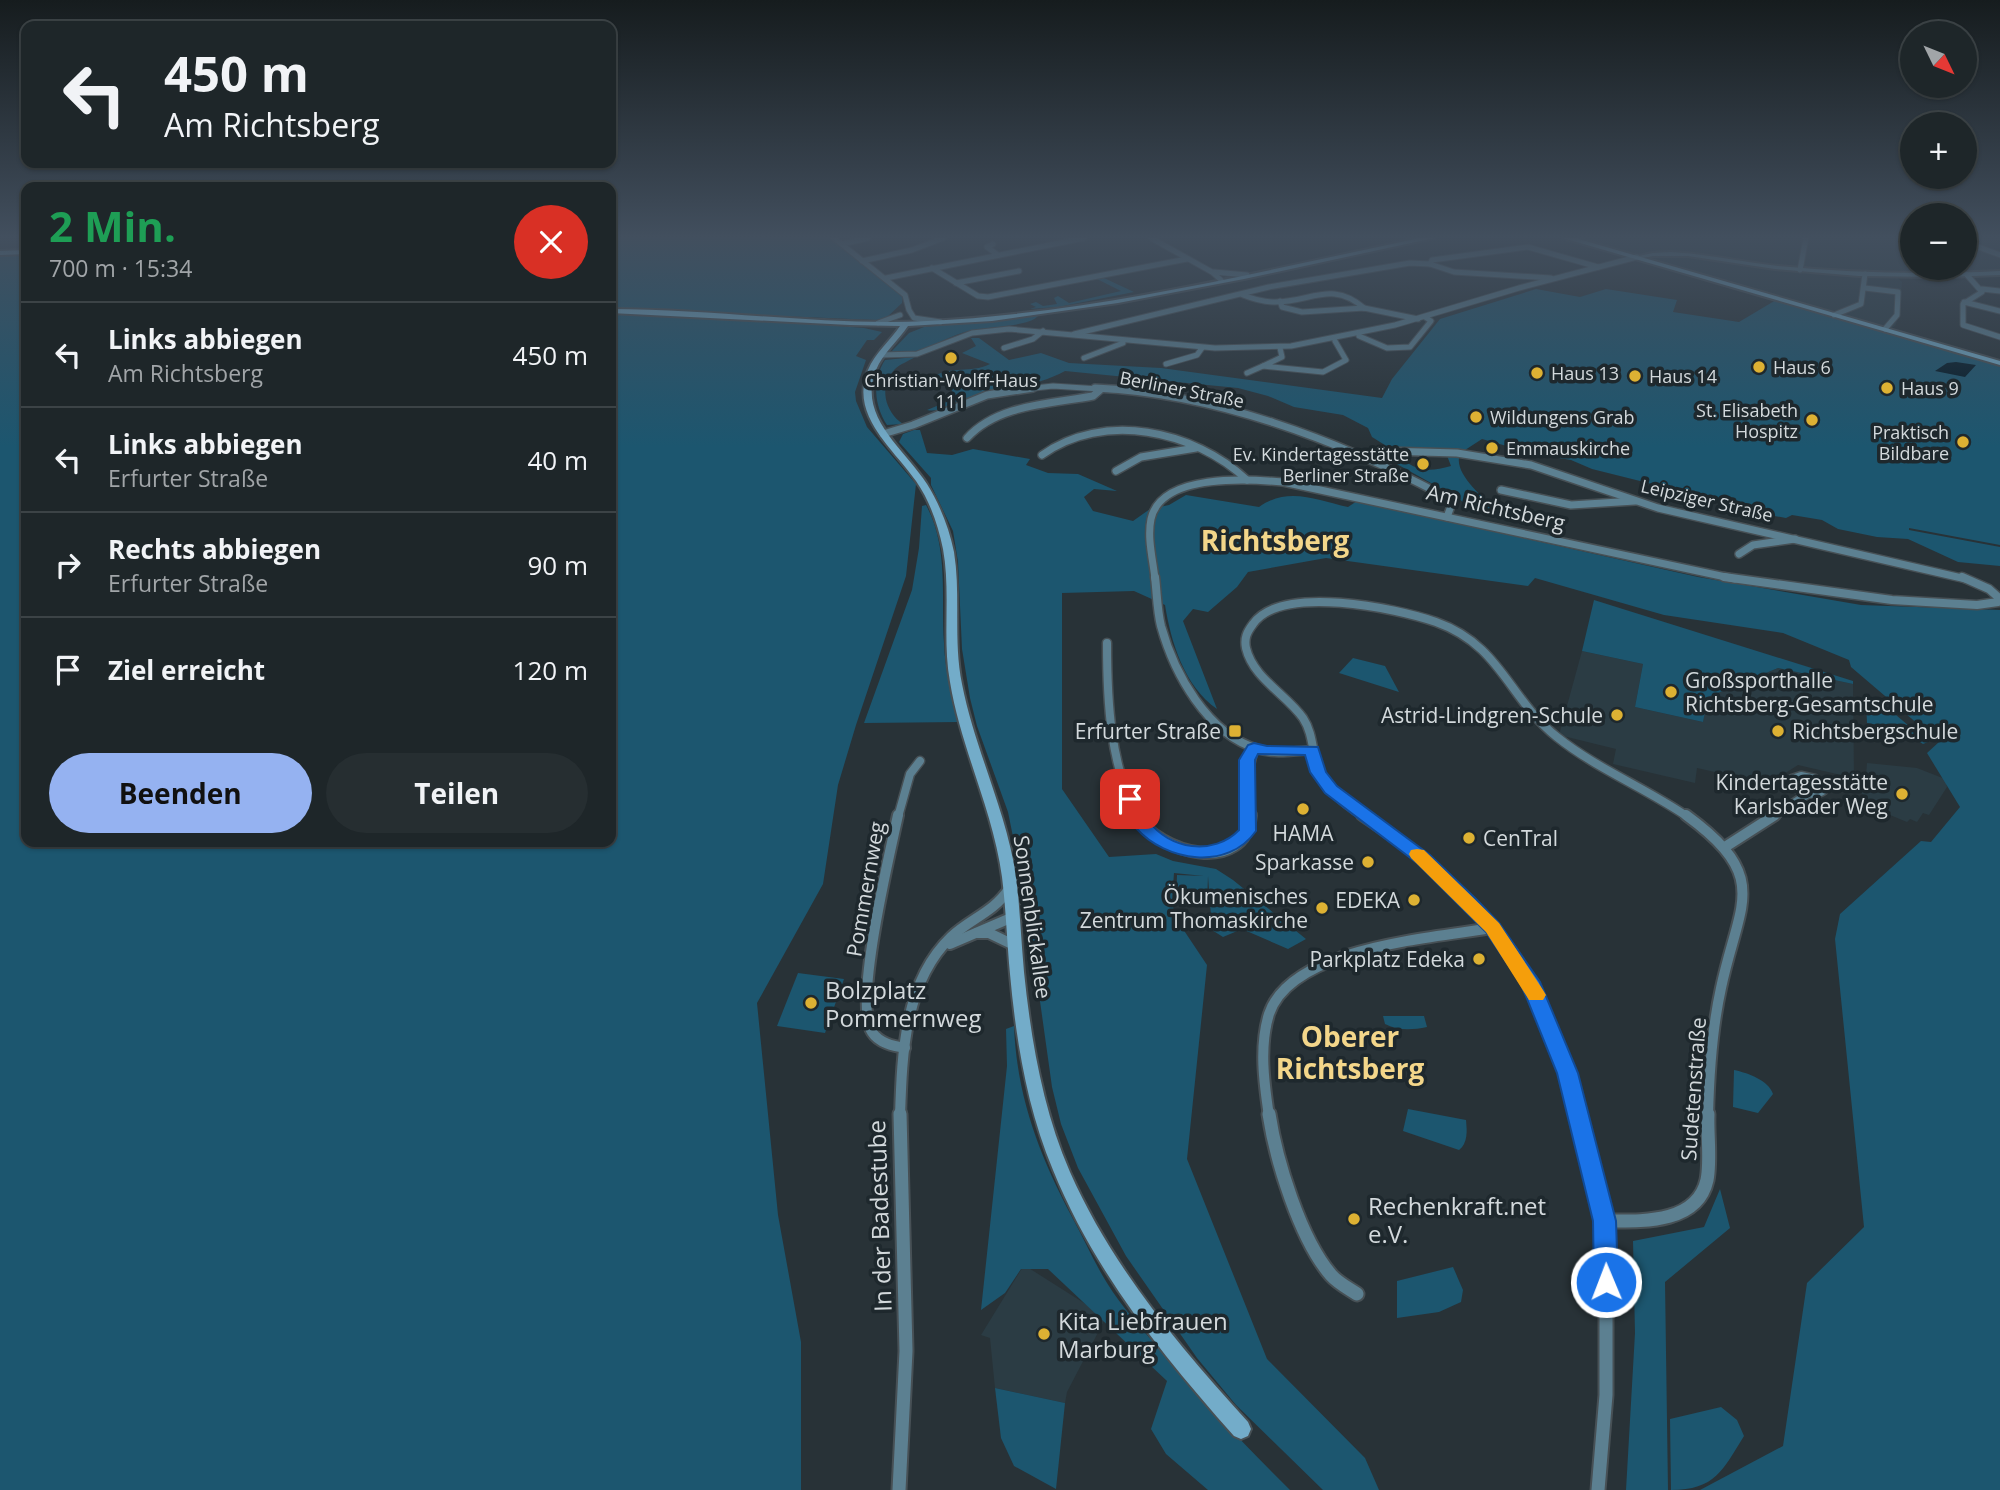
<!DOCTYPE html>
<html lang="de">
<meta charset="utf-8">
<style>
:root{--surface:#1e2629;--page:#262e31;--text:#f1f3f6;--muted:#a1a5a8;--line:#3c4346;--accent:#95b2f1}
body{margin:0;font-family:"Open Sans",sans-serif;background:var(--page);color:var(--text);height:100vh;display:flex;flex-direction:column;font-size:26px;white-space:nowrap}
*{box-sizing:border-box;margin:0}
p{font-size:23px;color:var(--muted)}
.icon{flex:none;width:38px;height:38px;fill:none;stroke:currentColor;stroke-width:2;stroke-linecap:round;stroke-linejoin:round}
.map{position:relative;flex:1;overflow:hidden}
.sheet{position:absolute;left:21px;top:182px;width:595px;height:665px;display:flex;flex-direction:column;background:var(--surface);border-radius:14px;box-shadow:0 2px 5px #0004,0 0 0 2px var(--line)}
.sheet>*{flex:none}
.hud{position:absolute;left:21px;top:21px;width:595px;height:147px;border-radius:14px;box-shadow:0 2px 5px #0004,0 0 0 2px var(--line);background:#1e2629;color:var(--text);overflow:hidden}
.needle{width:46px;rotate:133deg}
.tools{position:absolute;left:1900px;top:21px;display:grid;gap:14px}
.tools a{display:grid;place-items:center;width:77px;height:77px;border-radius:50%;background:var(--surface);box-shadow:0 2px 5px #0004,0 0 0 2px var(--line);font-size:35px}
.pin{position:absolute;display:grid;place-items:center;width:60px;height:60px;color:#fff;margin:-30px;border-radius:14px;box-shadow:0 4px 10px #0006}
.me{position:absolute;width:77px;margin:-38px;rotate:359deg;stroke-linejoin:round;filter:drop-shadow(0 0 5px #0008)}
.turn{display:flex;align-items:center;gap:24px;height:147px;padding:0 28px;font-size:32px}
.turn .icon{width:91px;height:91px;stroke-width:2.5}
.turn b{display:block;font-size:49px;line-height:60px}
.round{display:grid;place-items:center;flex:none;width:74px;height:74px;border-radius:37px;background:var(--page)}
.headline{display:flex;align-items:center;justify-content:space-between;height:119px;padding:0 28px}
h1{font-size:42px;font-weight:700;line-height:52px;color:#1e9e55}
.action{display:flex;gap:14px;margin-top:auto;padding:14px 28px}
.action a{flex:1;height:80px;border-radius:42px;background:var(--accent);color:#111;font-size:28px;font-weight:700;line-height:80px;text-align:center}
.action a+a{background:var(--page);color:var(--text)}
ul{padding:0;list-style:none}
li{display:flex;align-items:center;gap:21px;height:105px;padding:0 28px;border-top:2px solid var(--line)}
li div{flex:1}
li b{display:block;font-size:26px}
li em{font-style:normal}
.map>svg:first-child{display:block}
</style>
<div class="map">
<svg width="2000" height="1490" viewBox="0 0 2000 1490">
<rect width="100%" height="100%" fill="#283237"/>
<g fill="#2b3c44">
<polygon points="1579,238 1913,238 1913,268 1965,268 1965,238 2000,238 2000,271 1895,275 1902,282 1899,317 1895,326 1890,329"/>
<polygon points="1582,651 1643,664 1635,707 1703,722 1707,697 1778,668 1853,684 1854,778 1798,765 1768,784 1697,768 1695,783 1613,764 1616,749 1559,735"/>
<polygon points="1867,763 1917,768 1945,779 1947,787 1929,815 1923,813 1917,822 1910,819 1907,822 1890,815 1891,812 1873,804 1859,791 1857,785 1866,776"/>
<polygon points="1024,1265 1106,1317 1067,1392 1065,1403 995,1388 990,1338 981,1335"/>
</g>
<g fill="#1c566f">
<polygon points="611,238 830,238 903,295 902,303 885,319 876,320 611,309"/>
<polygon points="26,255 26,842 611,842 611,313 711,316 864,328 882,332 874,340 867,340 856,356 866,360 855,392 856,401 867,427 916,484 906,576 856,725 838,785 823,884 757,1003 778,1215 801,1342 801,1490 0,1490 0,256"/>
<polygon points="1104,278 1134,292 1058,307 1030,309 1036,307 1030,304 1036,302 1043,306 1057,304 1054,298 1058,296 1069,303 1121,291 1097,279"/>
<path d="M1536,289L1580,297L1606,289L1677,300L1673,312L1739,322L1776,300L2000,365V545L1909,528V530L2000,547V566L1958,562L1908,539L1877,537L1838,529L1822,520L1792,515L1786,518L1746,511L1740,504L1705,496L1696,501L1661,494L1660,486L1592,469L1571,460L1535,454L1482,439L1462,452L1388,447L1372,437L1368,428L1343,415L1294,407L1268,396L1238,388L1065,371C1034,388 997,389 964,400C951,404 940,413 927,410L956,398L949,385L932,377C953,365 969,374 990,364L962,353L976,346L971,338H979L1009,360L1041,353L1069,363L1161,368L1382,398L1392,379L1440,319Z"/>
<path d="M1038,316C1028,327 990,326 969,331C942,337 920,358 891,352L909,333L924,327Z"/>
<path d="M915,357C909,361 900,364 895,369C878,386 885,412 903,424L887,425C874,405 872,380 885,360Z"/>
<path d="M914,430H920L927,453L952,455L973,449L1030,459L1026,465L1048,473L1078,474L1117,491L1094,489L1084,497L1093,511L1133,521L1150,509L1169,505L1186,495L1259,507C1288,486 1317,500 1348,507L1357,501L1698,577L1861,605L2000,610V1490H1700L1783,1446L1807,1283L1864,1227L1835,939L1840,914L1921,841L1931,842L1960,807L1927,753L1939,742L1851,667L1849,660L1783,633L1664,615L1535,578L1528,586L1326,558L1248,572L1237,587L1208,612L1193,609L1183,621L1217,709C1184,686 1171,642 1165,605L1134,591L1062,593V789L1109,857L1156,854L1173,861L1216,869L1233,880L1306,939L1288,949L1242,929L1223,937L1212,930L1208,876L1207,903L1176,901L1177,875L1204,876L1174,873L1172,900L1175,917L1207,965L1187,1159L1267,1359L1365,1458L1379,1490H1323L1236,1405L1197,1358L1126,1256L1078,1168L1061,1124L1052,1087L1026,901L1008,812L977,726L970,698L962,649L958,562L953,531L931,485V478L899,442L903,434Z"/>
<path d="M1446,453L1460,454C1452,474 1486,499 1498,513L1470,508L1458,498L1386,458L1398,455C1415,472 1429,472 1451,466Z"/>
<path d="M926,505C949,547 941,597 944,643C945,670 951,696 960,722L864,723L912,590L919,548L922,506Z"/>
<polygon points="1594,600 1853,681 1853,684 1778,668 1708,697 1703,722 1635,707 1643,664 1582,651"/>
<polygon points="1353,658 1385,666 1399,692 1339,673"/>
<polygon points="1877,699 1928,742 1923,744 1899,729 1867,723 1866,702"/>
<polygon points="798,973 844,979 825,1033 777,1026"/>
<path d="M1383,1016H1424L1427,1027C1412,1030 1399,1031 1385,1024Z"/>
<path d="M1014,1026C1017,1098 1039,1154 1072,1217C1084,1239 1094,1262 1107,1283C1122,1307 1142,1329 1160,1350C1201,1400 1245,1445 1290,1490H1208L1166,1454L1151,1429L1167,1381L1048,1269H1021L1005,1293L981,1310L1007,1066L1006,1029Z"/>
<path d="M1734,1070C1748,1073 1768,1080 1773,1094L1758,1113L1733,1107Z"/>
<path d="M1408,1109L1466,1120C1467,1131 1468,1143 1459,1150L1403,1131Z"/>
<polygon points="1720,1189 1730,1228 1665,1282 1668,1490 1626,1490 1635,1333 1633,1241 1704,1227"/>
<polygon points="1453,1267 1463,1290 1461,1302 1439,1312 1397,1318 1397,1281"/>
<polygon points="995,1388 1065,1403 1056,1489 1014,1466 1001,1438"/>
<path d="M1721,1407L1737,1420L1744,1436C1723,1470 1715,1490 1671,1490L1670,1419Z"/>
</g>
<polygon fill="#001724" points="1956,362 1976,365 1965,377 1935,371 1947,363"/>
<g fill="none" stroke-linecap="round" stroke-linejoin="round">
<g stroke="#475055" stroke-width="7">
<g id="minor-far4">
<polyline points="834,238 905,295 909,310 914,318 941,322"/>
<polyline points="1151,238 1212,272 1221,280"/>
<polyline points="1965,242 2000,255"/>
<polyline points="842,244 868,238"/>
<polyline points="993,244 987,247 998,255"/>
<polyline points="862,261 912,250 943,238"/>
<polyline points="1430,264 1454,272 1551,278"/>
<polyline points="932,268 978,296 988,297 1187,259"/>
<polyline points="1800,270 1806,238"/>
<polyline points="1214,272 1247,275"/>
<polyline points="1967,275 1982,292 1963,304 1963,325 2000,337"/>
<polyline points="886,278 1084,238"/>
<polyline points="956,283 1019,271"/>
<polyline points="1865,288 1898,292 1897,315 1885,329"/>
<polyline points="1982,289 2000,291"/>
<path d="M1243,295C1253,299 1264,302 1275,302C1311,302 1332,280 1364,308"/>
<polyline points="1280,301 1282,307 1302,312 1364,308 1418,319"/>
<polyline points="1964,302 2000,311"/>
<polyline points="1834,315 1861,304 1865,274"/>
<polyline points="878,323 900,315"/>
<polyline points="1074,334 1269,287 1410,263 1430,264 1432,260 1528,247 1598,267"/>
<polyline points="1359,336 1387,348 1410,347 1431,321 1425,317"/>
<polyline points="1004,348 1033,339 1043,331"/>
<polyline points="1280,348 1282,357 1263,366 1323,372 1346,360 1335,341"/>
<polyline points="880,355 917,354 972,333 1009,329 1215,348 1291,346 1395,325 1519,288 1637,257"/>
<polyline points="1084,358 1123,343"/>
<polyline points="1166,364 1197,355 1202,348"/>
<polyline points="1247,373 1263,366"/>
<polyline points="1015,390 1053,386 1116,390"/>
</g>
</g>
<g stroke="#475055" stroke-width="10">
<g id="minor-far3">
<path d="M1095,388C1213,393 1338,440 1442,495L1451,506L1447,517"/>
<polyline points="883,434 913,425 987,395 1033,388"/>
<path d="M967,438C998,404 1051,404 1093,396L1100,390"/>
<polyline points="1362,454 1386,451 1457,453 1531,465 1658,508 1966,579"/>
<path d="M1042,455C1103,411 1194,430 1247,480"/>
<polyline points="1116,471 1141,457 1196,448"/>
<polyline points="1501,490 1571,505 1635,501"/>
<polyline points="1739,554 1753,545 1795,539"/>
<path d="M1155,579C1153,560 1147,538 1151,519C1161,473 1248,479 1283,482L1735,579"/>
</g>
</g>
<g stroke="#475055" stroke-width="11">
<g id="minor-far2">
<path d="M1155,577C1157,593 1157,610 1161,626C1174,673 1207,734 1258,749C1275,755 1294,751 1312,750"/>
<polyline points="1724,577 1892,600 1977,605 1998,602 1998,597 1989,589 1962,577"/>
<path d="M1107,643C1107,701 1110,764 1137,817"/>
<path d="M1801,776L1815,779L1824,790C1814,798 1804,792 1794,787L1792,779Z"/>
<polyline points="898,817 910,774 920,761"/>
<polyline points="1251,817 1249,770 1254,748"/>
<path d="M1365,817C1342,802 1321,786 1315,758C1312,744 1311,730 1303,718C1286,694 1253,678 1246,648C1244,638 1247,632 1253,624C1281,584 1396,608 1436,622C1501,645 1508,698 1557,737C1597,769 1646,788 1688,817"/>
<polyline points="1772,817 1808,794"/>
</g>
</g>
<g stroke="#475055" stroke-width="14">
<g id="minor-far1">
<path d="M898,815C890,853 853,1005 872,1032C879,1043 893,1046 905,1048"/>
<path d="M1136,815C1159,854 1245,876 1251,815"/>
<path d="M1362,815C1486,897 1538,973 1578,1116"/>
<path d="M1686,815C1772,878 1739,902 1721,988C1712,1029 1709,1073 1708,1116"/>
<polyline points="1725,847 1775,815"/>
<polyline points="977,933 989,933 1016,946"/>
<polyline points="950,944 1013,917"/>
<path d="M900,1116C902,1055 904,982 951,937C970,919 994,912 1009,889"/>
<path d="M1269,1116C1264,1083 1259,1046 1269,1014C1291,947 1433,938 1492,928"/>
</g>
</g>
<g stroke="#475055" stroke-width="17">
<g id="minor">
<path d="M1269,1114C1276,1160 1300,1239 1331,1275C1338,1283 1348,1288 1357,1294"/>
<polyline points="1578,1114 1599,1195 1606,1242 1606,1395 1598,1490"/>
<path d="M1604,1221C1639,1221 1697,1225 1707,1180C1711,1160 1707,1134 1708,1114"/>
<polyline points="899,1490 906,1351 900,1114"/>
</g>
</g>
<g stroke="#475055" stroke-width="4">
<path id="tertiary" d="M1671,252C1707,254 1742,262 1778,266C1852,273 1926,275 2000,271V275L1944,277L1859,276L1775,269L1688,256H1653L1637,259L1634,257L1653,253Z"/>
</g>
<g stroke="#475055" stroke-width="4">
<g id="secondary">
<path d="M1420,238H1434L1244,279L1118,303L992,321L908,326C898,341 883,353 876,370C857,417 905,449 927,484C940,505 949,528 954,552C961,595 953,640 962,684C975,750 1006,810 1016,876C1020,908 1021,940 1024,972C1031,1040 1043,1110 1070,1172C1112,1267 1179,1346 1248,1422L1251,1429L1248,1436L1241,1439L1234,1436C1162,1355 1094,1271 1053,1170C1027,1108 1016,1040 1010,974C1007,942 1006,909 1002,877C993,810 961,749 950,682C942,638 951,593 943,549C938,525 930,501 916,481C893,448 849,415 868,370C875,353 890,341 900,326L850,325L611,313V309C717,309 823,326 928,321C1094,313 1257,272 1420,238Z"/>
<polygon points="1563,238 1575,238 2000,361 2000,365"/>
<polygon points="26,250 26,254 0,255 0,251"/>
</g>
</g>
<use href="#minor-far4" stroke="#5c8091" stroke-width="5"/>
<use href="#minor-far3" stroke="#5c8091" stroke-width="7"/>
<use href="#minor-far2" stroke="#5c8091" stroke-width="8"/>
<use href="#minor-far1" stroke="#5c8091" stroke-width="10"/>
<use href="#minor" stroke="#5c8091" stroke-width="13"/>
<use href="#tertiary" fill="#5c8091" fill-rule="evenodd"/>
<use href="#secondary" fill="#73acc9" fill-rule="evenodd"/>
</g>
<linearGradient id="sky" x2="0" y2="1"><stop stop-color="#161c1e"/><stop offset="0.53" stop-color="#424f5e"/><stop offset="1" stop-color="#424f5e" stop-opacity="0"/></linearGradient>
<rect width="2000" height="447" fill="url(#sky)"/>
<path fill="#1a73e8" stroke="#114b97" stroke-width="2" d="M1254,743L1267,746L1318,747L1326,772L1337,786L1430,855L1476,899L1499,923L1540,982L1578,1073L1616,1221L1618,1282L1615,1289L1606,1292L1598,1289L1594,1282L1593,1221L1557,1073L1521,984L1486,932L1417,863L1325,793L1310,772L1305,755L1258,754L1255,760L1256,831C1228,871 1166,862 1136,828C1130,821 1126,808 1121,799L1124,795H1136C1141,803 1143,812 1148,820C1169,850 1214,856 1239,830V760L1248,745Z"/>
<polygon fill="#f59e0b" points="1417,849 1424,850 1499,923 1543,990 1546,995 1543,1000 1529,1000 1486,932 1411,858 1409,854 1411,850"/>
<g fill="#ddb133" stroke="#1e282d" stroke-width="2.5">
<circle cx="951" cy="358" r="7"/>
<circle cx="1759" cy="367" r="7"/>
<circle cx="1537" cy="373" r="7"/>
<circle cx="1635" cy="376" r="7"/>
<circle cx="1887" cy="388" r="7"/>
<circle cx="1476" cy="417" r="7"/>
<circle cx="1812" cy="420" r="7"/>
<circle cx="1963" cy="442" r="7"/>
<circle cx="1492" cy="448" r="7"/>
<circle cx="1423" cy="464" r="7"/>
<circle cx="1671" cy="692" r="7"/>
<circle cx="1617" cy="715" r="7"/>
<rect x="1228" y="724" width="14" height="14" rx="3.5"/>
<circle cx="1778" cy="731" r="7"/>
<circle cx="1902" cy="794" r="7"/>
<circle cx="1303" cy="809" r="7"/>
<circle cx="1469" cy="838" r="7"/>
<circle cx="1368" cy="862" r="7"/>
<circle cx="1414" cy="900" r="7"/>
<circle cx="1322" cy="908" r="7"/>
<circle cx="1479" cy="959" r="7"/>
<circle cx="811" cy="1003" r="7"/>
<circle cx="1354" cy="1219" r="7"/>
<circle cx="1044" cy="1334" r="7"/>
</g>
<g text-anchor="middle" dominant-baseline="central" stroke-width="7" stroke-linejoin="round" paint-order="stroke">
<g font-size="18" fill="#d3d9dc" stroke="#1e282d" text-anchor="start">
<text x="1773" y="367">Haus 6</text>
<text x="1551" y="373">Haus 13</text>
<text x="1649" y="376">Haus 14</text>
<text x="951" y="380" text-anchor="middle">Christian-Wolff-Haus<tspan x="951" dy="21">111</tspan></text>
<text x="1901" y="388">Haus 9</text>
<text x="1798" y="410" text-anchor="end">St. Elisabeth<tspan x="1798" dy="21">Hospitz</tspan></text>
<text x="1490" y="417">Wildungens Grab</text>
<text x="1949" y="432" text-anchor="end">Praktisch<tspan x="1949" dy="21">Bildbare</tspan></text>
<text x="1506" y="448">Emmauskirche</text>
<text x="1409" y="454" text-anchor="end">Ev. Kindertagesstätte<tspan x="1409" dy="21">Berliner Straße</tspan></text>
</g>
<g font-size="18" fill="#d3d9dc" stroke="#1e282d">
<text transform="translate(1182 389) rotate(11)">Berliner Straße</text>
<text transform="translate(1707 500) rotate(13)">Leipziger Straße</text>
</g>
<g font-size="21" fill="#d3d9dc" stroke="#1e282d">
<text transform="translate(1496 507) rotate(13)">Am Richtsberg</text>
<text transform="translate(865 889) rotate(-80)">Pommernweg</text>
<text transform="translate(1033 917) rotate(82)">Sonnenblickallee</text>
<text transform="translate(1693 1089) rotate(-86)">Sudetenstraße</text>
</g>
<g font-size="21" fill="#d3d9dc" stroke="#1e282d" text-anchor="end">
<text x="1685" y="680" text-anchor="start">Großsporthalle<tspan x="1685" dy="24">Richtsberg-Gesamtschule</tspan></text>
<text x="1603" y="715">Astrid-Lindgren-Schule</text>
<text x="1221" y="731">Erfurter Straße</text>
<text x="1792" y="731" text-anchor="start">Richtsbergschule</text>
<text x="1888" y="782">Kindertagesstätte<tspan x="1888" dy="24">Karlsbader Weg</tspan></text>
<text x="1303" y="833" text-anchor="middle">HAMA</text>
<text x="1483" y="838" text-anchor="start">CenTral</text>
<text x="1354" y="862">Sparkasse</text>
<text x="1308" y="896">Ökumenisches<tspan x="1308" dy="24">Zentrum Thomaskirche</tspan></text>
<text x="1400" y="900">EDEKA</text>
<text x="1465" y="959">Parkplatz Edeka</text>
</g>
<g font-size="24" fill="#d3d9dc" stroke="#1e282d" text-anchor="start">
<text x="825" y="989">Bolzplatz<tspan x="825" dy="28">Pommernweg</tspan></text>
<text x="1368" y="1205">Rechenkraft.net<tspan x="1368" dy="28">e.V.</tspan></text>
<text x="1058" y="1320">Kita Liebfrauen<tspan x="1058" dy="28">Marburg</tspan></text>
</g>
<g font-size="24" fill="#d3d9dc" stroke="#1e282d">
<text transform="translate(879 1216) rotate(-92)">In der Badestube</text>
</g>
<g font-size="28" font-weight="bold" fill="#f3d68a" stroke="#1e282d">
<text x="1275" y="540">Richtsberg</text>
</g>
<g font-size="28" font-weight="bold" fill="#f3d68a" stroke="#1e282d">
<text x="1350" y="1036">Oberer<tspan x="1350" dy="32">Richtsberg</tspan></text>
</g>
</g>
</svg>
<div class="tools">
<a><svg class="needle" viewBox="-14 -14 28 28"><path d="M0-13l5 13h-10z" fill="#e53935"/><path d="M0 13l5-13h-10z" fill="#a1a5a8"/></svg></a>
<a>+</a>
<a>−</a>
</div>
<div class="pin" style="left:1130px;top:799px;background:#d93025"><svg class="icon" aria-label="arrive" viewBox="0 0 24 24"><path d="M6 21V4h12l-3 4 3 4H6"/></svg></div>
<svg class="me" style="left:1606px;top:1282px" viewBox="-20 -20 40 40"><circle r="17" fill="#1a73e8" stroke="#fff" stroke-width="3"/><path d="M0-11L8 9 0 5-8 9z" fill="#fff"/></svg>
<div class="hud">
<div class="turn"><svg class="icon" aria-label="left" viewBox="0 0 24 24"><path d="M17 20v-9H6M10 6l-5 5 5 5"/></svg><div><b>450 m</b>Am Richtsberg</div></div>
</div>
<section class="sheet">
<div class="headline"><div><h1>2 Min.</h1><p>700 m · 15:34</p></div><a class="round" style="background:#d93025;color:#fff"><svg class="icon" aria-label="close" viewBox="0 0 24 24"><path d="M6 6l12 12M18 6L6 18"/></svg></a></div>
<ul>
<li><svg class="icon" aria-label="left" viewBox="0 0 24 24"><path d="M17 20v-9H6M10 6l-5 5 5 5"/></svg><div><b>Links abbiegen</b><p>Am Richtsberg</p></div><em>450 m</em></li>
<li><svg class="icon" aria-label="left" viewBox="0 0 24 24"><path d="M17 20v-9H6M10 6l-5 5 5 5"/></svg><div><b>Links abbiegen</b><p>Erfurter Straße</p></div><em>40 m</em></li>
<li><svg class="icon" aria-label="right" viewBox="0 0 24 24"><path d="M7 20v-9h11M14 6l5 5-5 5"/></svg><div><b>Rechts abbiegen</b><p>Erfurter Straße</p></div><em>90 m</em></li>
<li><svg class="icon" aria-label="arrive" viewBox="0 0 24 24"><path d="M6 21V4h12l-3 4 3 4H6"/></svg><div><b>Ziel erreicht</b></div><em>120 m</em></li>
</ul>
<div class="action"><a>Beenden</a><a>Teilen</a></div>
</section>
</div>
